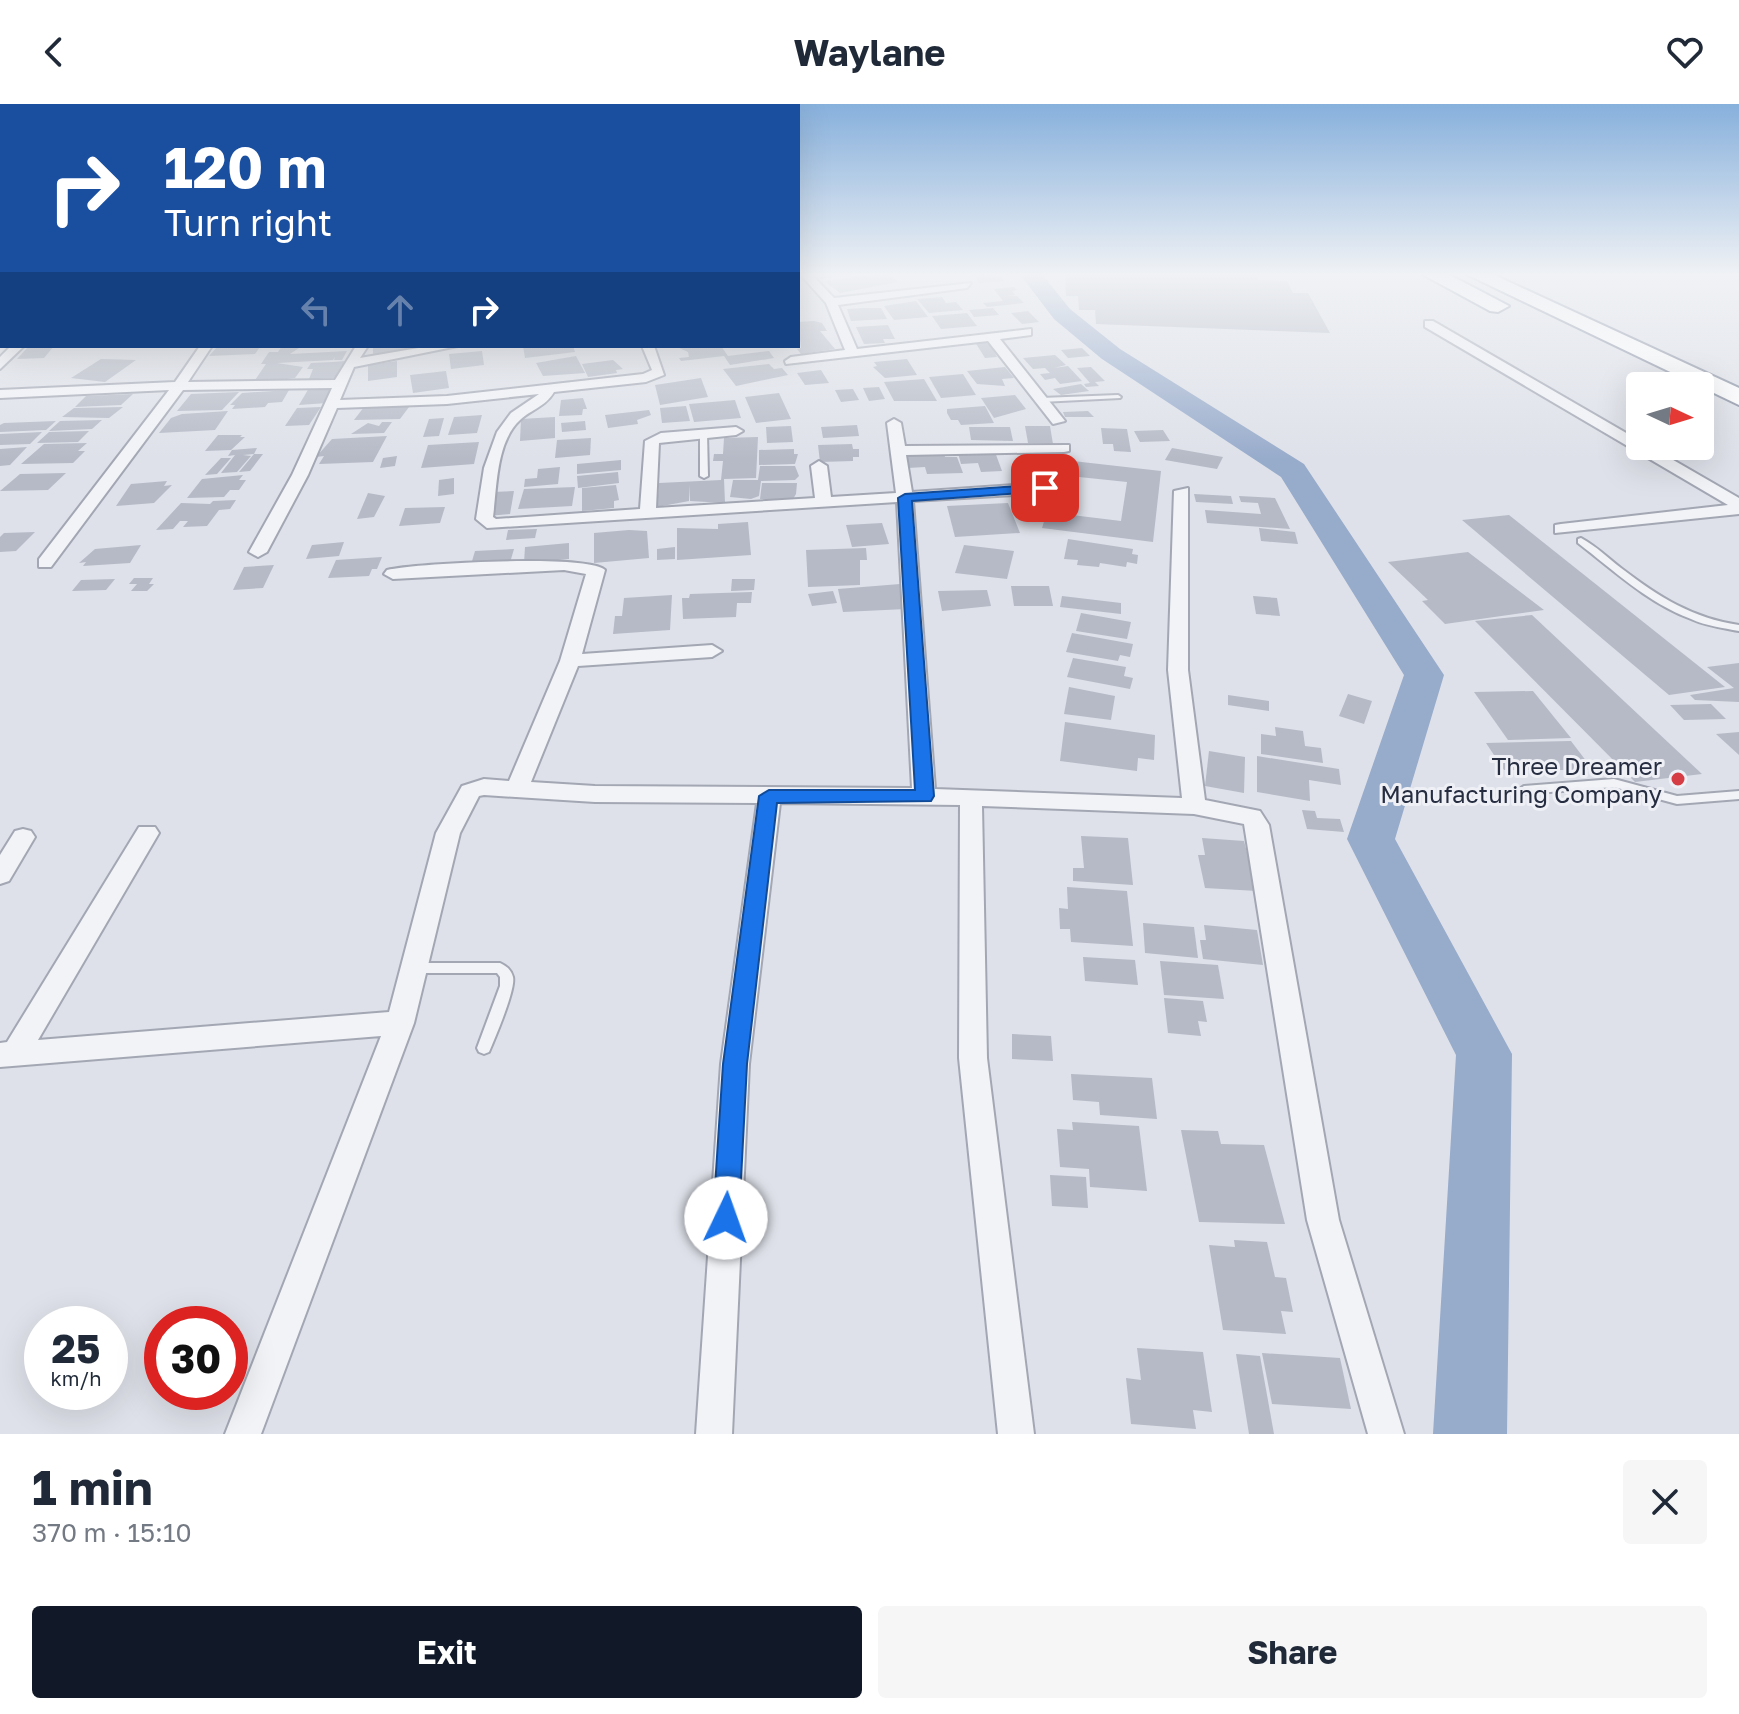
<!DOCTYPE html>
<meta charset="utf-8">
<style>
:root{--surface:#fff;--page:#f6f6f7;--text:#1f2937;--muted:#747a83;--accent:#111827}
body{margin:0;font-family:"Golos Text",sans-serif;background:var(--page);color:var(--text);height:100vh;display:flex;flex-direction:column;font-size:30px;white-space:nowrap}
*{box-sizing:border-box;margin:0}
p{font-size:26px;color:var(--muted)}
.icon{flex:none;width:44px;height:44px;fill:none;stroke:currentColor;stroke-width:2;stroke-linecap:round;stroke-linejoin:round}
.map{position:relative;height:1330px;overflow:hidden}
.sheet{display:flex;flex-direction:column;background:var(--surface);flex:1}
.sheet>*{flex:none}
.top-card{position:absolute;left:0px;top:0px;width:800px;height:244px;box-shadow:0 8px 32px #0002;background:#1a4fa0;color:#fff;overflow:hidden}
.needle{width:52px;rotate:94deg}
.tools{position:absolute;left:1626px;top:268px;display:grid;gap:16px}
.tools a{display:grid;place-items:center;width:88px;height:88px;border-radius:8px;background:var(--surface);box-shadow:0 8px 32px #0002;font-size:40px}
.speed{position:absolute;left:24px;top:1202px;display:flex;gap:16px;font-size:40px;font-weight:700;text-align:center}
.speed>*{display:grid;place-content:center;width:104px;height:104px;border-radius:50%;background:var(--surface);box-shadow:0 8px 32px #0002;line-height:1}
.speed small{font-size:20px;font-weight:400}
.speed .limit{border:12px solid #d22;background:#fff;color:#111}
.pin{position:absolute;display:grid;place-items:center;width:68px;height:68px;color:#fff;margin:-34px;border-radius:16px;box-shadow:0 4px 12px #0006}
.me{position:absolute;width:88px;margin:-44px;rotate:3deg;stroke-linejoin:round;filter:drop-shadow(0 0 6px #0008)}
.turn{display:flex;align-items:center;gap:28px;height:168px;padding:0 32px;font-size:36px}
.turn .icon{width:104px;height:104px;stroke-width:2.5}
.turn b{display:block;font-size:56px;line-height:68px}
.lanes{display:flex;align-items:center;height:76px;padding:0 32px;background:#0003;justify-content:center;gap:40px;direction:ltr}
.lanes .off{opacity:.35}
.round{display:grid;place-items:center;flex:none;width:84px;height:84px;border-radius:8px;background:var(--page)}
.overview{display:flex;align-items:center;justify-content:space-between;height:136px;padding:0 32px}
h1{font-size:48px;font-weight:700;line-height:60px}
.cta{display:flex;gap:16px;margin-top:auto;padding:16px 32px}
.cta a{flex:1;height:92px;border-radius:8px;background:var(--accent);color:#fff;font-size:32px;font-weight:700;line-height:92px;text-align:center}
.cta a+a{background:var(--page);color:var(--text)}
header{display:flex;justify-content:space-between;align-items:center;height:104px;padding:0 32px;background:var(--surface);font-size:36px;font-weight:700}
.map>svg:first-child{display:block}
</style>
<header><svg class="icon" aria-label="back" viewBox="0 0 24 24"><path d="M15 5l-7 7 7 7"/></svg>Waylane<svg class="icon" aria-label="heart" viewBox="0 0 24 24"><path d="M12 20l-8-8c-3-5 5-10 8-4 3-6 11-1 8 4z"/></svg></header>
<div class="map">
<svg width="1739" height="1330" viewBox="0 0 1739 1330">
<rect width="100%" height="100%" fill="#dee1e9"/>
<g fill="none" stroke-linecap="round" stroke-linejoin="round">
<polygon fill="#97abcb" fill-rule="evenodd" points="1019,169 1041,169 1070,205 1120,245 1304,360 1444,571 1395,735 1512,950 1507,1330 1433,1330 1456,951 1347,735 1404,571 1281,373 1102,255 1054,215"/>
</g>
<g fill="#b5bac6">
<polygon points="808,169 846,169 848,171 815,176"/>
<polygon points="889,169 898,178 840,189 824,177"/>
<polygon points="973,169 997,169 1004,177 979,179"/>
<polygon points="1065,169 1256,169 1259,176 1287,177 1293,189 1308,189 1330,229 1096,220 1095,206 1079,206 1078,192 1066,192"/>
<polygon points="1014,183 1017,186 1012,187 1015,191 1006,191 1017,192 1024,199 987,203 983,199 1003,197 994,185"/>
<polygon points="942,193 946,199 956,198 963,206 929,209 917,195"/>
<polygon points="916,197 928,213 894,216 884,202"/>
<polygon points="864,204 881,204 887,215 851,217 847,205"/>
<polygon points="993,204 999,211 974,213 969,206"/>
<polygon points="1028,207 1039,218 1022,220 1011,209"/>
<polygon points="967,209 977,222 941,225 932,212"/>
<polygon points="814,217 822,219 827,227 820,227 835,245 801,250 797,245 801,244 798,218"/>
<polygon points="888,221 895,235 883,235 885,239 864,240 856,223"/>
<polygon points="982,237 991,241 997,253 985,254 975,238"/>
<polygon points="54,242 44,254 17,255 27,244"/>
<polygon points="218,242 258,242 260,243 255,250 209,252"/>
<polygon points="282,242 302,242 290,250 347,247 342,256 334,256 335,253 333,256 277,259 303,263 295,274 253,279 266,260 261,260 269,248 278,248"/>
<polygon points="373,242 414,242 415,246 373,250"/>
<polygon points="523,242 573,242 575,248 525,254"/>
<polygon points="721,242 728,252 769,247 774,254 730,261 724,252 681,257 679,254 689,253 688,248 677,243"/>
<polygon points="1082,244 1090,252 1068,254 1061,246"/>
<polygon points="482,247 484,261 451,265 449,250"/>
<polygon points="1055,251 1066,261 1054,264 1068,262 1082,277 1060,280 1055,274 1045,276 1040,270 1050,269 1045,264 1033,265 1023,254"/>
<polygon points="576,252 585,269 543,272 536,259"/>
<polygon points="101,255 136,256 105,278 71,274"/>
<polygon points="907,255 917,271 885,274 873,263 877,262 874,258"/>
<polygon points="613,256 623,265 616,266 617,269 588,273 582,260"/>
<polygon points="345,257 339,274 309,275 313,265 307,265 311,259 333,258 329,264 333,258"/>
<polygon points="397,257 397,273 368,277 368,261"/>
<polygon points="769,260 774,265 782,264 788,271 736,282 723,265"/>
<polygon points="1005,263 1014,274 1002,275 1005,282 977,280 967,267"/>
<polygon points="1091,263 1105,277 1095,278 1099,282 1086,283 1084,280 1090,279 1077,264"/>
<polygon points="821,266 829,279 805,281 797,269"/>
<polygon points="446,267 449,284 413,289 410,271"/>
<polygon points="963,270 976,291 941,294 929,273"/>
<polygon points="701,274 708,293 660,301 655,281"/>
<polygon points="924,275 937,297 894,297 884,278"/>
<polygon points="1081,280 1089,287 1061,291 1053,285"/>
<polygon points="336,283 327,299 299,301 309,284"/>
<polygon points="879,283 885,295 869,297 863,284"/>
<polygon points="853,285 859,296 841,298 835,286"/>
<polygon points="289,286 282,298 268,299 265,303 232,305 235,301 230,301 242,289"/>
<polygon points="239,288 222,306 177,307 191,290"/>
<polygon points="779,289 791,315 756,319 745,293"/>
<polygon points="133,290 121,301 75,303 86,292"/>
<polygon points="1015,291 1026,305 994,314 981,294"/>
<polygon points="583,294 587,305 583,305 582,311 559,312 561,296"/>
<polygon points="735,296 741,314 694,318 689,300"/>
<polygon points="686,302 690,317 662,319 660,304"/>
<polygon points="985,302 994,319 961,321 958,316 951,316 947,309 947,305"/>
<polygon points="123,303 109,314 62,313 74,304"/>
<polygon points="321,303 309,321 285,322 297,304"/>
<polygon points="364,303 409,303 400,315 354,316"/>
<polygon points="649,306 651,311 637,316 638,320 608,324 605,311"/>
<polygon points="228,307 215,326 159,329 171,314 182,310"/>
<polygon points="1088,307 1094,313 1065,313 1063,308"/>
<polygon points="482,311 477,329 448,331 454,313"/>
<polygon points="555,313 555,334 520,337 521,315"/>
<polygon points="444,314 439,332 423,333 429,315"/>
<polygon points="102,316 92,325 49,327 60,317"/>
<polygon points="56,317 46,326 0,328 0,321 4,319"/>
<polygon points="585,317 586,326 562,328 561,319"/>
<polygon points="382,318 392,318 384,329 351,330 368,319 379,322"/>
<polygon points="857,321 859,332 823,334 821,323"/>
<polygon points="791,322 793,338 767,339 766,323"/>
<polygon points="1025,322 1050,322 1053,340 1028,339"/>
<polygon points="969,323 1010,323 1013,337 971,336"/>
<polygon points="1101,324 1127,325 1131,348 1114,347 1113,340 1103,340"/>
<polygon points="1163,326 1170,337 1140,338 1134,327"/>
<polygon points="89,327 78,338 37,339 49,328"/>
<polygon points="42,328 30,340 0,341 0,330"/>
<polygon points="218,331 242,331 240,333 245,333 231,346 205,347"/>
<polygon points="387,332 373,358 319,360 324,352 316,353 332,335"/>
<polygon points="758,333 756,374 724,375 725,399 690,397 690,381 689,397 657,403 659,379 721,376 723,357 713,357 714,350 723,350 724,334"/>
<polygon points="591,334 590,351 555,354 557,336"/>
<polygon points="479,338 474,360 421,364 428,341"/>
<polygon points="87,339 78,347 85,347 73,359 21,360 44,340"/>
<polygon points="852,340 853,345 859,345 859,353 853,353 853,357 820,358 818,341"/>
<polygon points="27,343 10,361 0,362 0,345"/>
<polygon points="257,344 254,350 243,351 251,352 237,368 221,369 235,351 228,352 232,346"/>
<polygon points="1172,344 1223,353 1217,365 1165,356"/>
<polygon points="794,345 794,350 798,350 795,360 759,361 759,346"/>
<polygon points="995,348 1002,367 981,368 978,359 961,360 958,349"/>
<polygon points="944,349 945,353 957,353 963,369 927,370 925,363 908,364 905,351"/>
<polygon points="254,350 263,350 250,367 239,368"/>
<polygon points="397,352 395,362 380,364 383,354"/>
<polygon points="221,354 231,354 217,370 205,371"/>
<polygon points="621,356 621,366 577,370 577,360"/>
<polygon points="1064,356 1161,367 1153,438 1042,424 1047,408 1121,417 1127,378 1060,371"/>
<polygon points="760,362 795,362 799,372 795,376 761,377 759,392 751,395 730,393 733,376 758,376"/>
<polygon points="560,363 558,380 524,383 525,375 537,374 538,365"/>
<polygon points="618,368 619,379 578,384 577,372"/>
<polygon points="66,369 48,386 0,387 20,370"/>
<polygon points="243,371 239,376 246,376 239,386 230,386 224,393 187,394 202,375"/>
<polygon points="454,374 454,390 438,392 439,376"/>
<polygon points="167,377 164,382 172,381 154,399 116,402 131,380"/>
<polygon points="762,379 797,379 796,390 793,395 760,395"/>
<polygon points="616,381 619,396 614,397 614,404 582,407 582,384"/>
<polygon points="575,383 572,402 518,405 524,385"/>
<polygon points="514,387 510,410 488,412 493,388"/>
<polygon points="368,389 385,392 374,413 357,415"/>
<polygon points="1194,390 1231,392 1233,400 1196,398"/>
<polygon points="1239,392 1275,394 1290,425 1207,419 1205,406 1261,410 1258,399 1241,398"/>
<polygon points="236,396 230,405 219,406 207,422 183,423 188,417 180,417 173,425 156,426 181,399 210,400 213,397"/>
<polygon points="1008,399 1020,429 955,433 947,402"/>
<polygon points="445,403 440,419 399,422 405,404"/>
<polygon points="1509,411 1725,583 1669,591 1462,416"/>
<polygon points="748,418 751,451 677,456 677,424 718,425 718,420"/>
<polygon points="882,419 889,440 852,443 846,421"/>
<polygon points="1259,424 1295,428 1298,440 1261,437"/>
<polygon points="537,425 535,434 506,436 508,426"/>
<polygon points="629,426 647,427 649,454 594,459 594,429"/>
<polygon points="35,428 16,447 0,448 0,433 4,429"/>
<polygon points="1068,435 1133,445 1132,450 1138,451 1137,460 1127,458 1126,463 1100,459 1099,463 1077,461 1078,456 1064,455"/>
<polygon points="344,438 339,452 306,455 312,441"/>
<polygon points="569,439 569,455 524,459 525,443"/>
<polygon points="141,441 130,459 83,462 86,458 79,459 95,445"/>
<polygon points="964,441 1014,447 1007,475 955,469"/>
<polygon points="675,443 675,455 657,456 657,445"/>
<polygon points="866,444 867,456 860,456 860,481 808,483 806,446"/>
<polygon points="514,445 509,462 470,464 475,447"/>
<polygon points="1468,448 1544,506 1445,520 1422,497 1428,496 1388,458"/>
<polygon points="382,453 377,465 372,465 369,472 328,474 336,456"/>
<polygon points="274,461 263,484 233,486 244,463"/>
<polygon points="134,474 153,474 149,480 154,480 147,487 131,487 137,480 129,480"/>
<polygon points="115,475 106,486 72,487 81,476"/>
<polygon points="732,475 755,475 754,486 731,487"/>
<polygon points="900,480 906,505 843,508 838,485"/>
<polygon points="1011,482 1049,482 1053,502 1014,502"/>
<polygon points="987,486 991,502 942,507 938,487"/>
<polygon points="833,487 837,499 812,502 808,490"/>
<polygon points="752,488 751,499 737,499 736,513 683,515 682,494 689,494 690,490"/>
<polygon points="672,491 670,526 613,530 615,512 622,512 624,494"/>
<polygon points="1062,492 1121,499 1121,510 1060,503"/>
<polygon points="1253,492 1277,494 1280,512 1256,510"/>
<polygon points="1081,509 1131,518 1127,535 1076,527"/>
<polygon points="1532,511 1702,670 1635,678 1475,517"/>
<polygon points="1072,529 1133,540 1130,553 1120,551 1118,557 1066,548"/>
<polygon points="1073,554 1126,563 1124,572 1133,574 1130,585 1067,573"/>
<polygon points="1739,559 1739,598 1695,596 1690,591 1734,584 1707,563"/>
<polygon points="1069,583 1115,592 1111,616 1064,610"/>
<polygon points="1533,587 1571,634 1508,636 1474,588"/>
<polygon points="1348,590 1372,597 1364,620 1339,612"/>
<polygon points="1228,591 1269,597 1269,607 1228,601"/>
<polygon points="1711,600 1726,615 1684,616 1670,601"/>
<polygon points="1065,618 1155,631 1154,656 1138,654 1137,667 1060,657"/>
<polygon points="1275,623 1303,627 1305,642 1321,644 1323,659 1261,650 1261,630 1276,632"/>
<polygon points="1739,628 1739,651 1716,630"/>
<polygon points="1571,637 1593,666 1504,666 1486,639"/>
<polygon points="1209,647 1245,653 1244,689 1205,682"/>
<polygon points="1257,652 1339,665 1341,681 1309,676 1310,697 1257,688"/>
<polygon points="1302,706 1315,707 1317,714 1340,715 1344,728 1307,725"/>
<polygon points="1081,732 1128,734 1133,781 1073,777 1073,764 1084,764"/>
<polygon points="1202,734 1244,737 1257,787 1205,784 1198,751 1205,751"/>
<polygon points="1067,783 1127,787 1133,842 1071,838 1070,825 1060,825 1059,804 1068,805"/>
<polygon points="1143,819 1194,823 1198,854 1145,849"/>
<polygon points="1204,821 1257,826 1263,861 1203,855 1200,836 1206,836"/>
<polygon points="1083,853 1135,856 1138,881 1085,877"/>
<polygon points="1160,857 1218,861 1224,895 1164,891"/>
<polygon points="1164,894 1203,897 1207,918 1198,917 1201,932 1168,929"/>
<polygon points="1012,930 1051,932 1053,957 1012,955"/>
<polygon points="1071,970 1152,974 1157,1015 1100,1011 1099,998 1073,996"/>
<polygon points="1072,1018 1139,1022 1147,1087 1090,1083 1089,1065 1060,1063 1057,1025 1073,1026"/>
<polygon points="1181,1026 1218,1027 1221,1040 1264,1041 1285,1120 1199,1118"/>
<polygon points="1050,1071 1086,1073 1088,1104 1052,1102"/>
<polygon points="1234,1136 1267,1138 1275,1173 1286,1174 1293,1208 1281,1207 1286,1230 1223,1226 1209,1141 1235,1143"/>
<polygon points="1137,1244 1203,1248 1212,1308 1193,1306 1196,1325 1131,1320 1126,1274 1141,1276"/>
<polygon points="1262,1249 1340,1254 1351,1305 1272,1300"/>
<polygon points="1236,1250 1260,1252 1274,1330 1249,1330"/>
</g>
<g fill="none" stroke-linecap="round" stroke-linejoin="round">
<g stroke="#a3a7b3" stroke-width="4">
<g id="lane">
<polygon points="1118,291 1121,293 1120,294 1041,298 1038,296 1041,294"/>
<polygon points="700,328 707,330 708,372 704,374 700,372"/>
<path d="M1581,434C1596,442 1608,454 1621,464C1659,493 1692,514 1739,521V527C1723,524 1706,522 1691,515C1648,499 1613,466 1578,439V435Z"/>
<polygon points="1614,675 1677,692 1739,687 1739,695 1677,700 1614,683 1524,690 1518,686 1524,682"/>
<path d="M415,859H500C506,862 511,865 513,873C516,885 495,934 489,948L484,950L479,948L477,944L500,882V873L497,869H415L410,868L408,864L410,860Z"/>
</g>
</g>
<g stroke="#a3a7b3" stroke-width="4">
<g id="street">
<polygon points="799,169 810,169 834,194 971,179 967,184 838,201 857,245 1031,225 1031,231 1000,235 1065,317 1053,320 988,237 786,260 785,257 791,253 845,246 826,199"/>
<polygon points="1425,217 1433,217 1640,337 1640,342 1649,342 1739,394 1739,410 1555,429 1555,421 1561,420 1728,401 1425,223"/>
<polygon points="11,242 24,242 0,265 0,253"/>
<path d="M200,242H212L188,278L335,276L356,242H368L360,254L430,242H458L354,263L340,296L447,292L643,270L652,266L642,242H654L664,271L646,278L554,288C545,303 532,305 520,316C496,338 497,383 493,413L496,415L640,405L645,337L661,329L736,323L743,327L736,331L659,339L656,404L815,394L811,362L819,357L827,362L831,393L896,389L887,319L894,315L901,319L905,342L1069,341V347L1064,348L906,351L912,388L1045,379L1053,384L1045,389L913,397L935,685L1182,694L1168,566L1174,387L1188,384V566L1205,696L1260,707L1269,721L1339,1116L1404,1330H1368L1307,1116L1244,720L1194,710L982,702L987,954L1034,1330H998L959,954L960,701L780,699L749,960L732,1330H696L721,960L757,699L595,698L484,691L479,692L460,729L414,919L261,1330H225L381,932L0,963V939L7,938L139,723H155L159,729L38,936L389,908L436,729L462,682L484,675L509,677L560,557L586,470L564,466L393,475L384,470L387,466C415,459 589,450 605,466L582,550L712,541L722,547L712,553L578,562L531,678L595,682L912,684L897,398L487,424L476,415L484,364L497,328L511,309L539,290L447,300L337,304L308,371L267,448L258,453L249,448L292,371L332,284L183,286L51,463H39V455L169,286L0,294V286L175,278Z"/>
<polygon points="23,725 31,727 35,733 9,777 0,780 0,751 15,727"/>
</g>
</g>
<g stroke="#858da0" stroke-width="4">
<g id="highway">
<polygon points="1420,169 1446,169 1509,202 1498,208 1490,207"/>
<polygon points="1464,169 1490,169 1739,284 1739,301"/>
</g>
</g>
<use href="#lane" fill="#f1f3f7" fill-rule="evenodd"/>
<use href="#street" fill="#f1f3f7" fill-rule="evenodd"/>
<use href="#highway" fill="#fff" fill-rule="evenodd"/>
</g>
<linearGradient id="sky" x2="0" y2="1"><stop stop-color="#87b0dc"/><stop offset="0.48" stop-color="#f0f2f5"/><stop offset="1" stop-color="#f0f2f5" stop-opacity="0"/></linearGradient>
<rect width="1739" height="355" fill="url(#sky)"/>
<polygon fill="#1a73e8" stroke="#114b97" stroke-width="2" points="1045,380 1051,384 1049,387 912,397 934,692 931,697 777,699 747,960 739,1114 736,1123 726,1127 717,1123 713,1114 723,960 759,692 769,686 915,686 898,394 905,390"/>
<circle fill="#d53c43" stroke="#eef0f6" stroke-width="3" cx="1678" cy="675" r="8"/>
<g text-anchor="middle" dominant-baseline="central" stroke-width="6" stroke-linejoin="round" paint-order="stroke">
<g font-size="24" fill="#262d40" stroke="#eef0f6" text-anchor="end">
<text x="1662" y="661">Three Dreamer<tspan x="1662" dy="28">Manufacturing Company</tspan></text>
</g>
</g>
</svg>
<div class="tools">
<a><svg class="needle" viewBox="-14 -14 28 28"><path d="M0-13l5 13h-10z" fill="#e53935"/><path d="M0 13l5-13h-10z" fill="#747a83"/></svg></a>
</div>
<div class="speed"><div>25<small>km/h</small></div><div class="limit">30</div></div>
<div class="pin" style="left:1045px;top:384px;background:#d93025"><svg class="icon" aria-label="arrive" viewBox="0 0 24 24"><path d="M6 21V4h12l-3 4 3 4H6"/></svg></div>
<svg class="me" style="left:726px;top:1114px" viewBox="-20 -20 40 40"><circle r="19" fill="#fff"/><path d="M0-13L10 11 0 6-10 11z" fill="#1a73e8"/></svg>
<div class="top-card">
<div class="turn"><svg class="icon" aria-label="right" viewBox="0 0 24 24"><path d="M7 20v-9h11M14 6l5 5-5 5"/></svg><div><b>120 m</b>Turn right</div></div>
<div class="lanes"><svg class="icon off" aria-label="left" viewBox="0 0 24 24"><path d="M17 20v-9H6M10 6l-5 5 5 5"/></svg><svg class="icon off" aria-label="ahead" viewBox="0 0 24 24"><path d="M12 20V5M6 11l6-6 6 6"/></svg><svg class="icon" aria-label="right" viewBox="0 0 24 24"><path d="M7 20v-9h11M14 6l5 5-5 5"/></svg></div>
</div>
</div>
<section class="sheet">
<div class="overview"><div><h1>1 min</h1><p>370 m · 15:10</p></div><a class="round"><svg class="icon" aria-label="close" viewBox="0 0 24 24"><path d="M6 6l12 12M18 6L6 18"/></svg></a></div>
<div class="cta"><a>Exit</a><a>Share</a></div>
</section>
